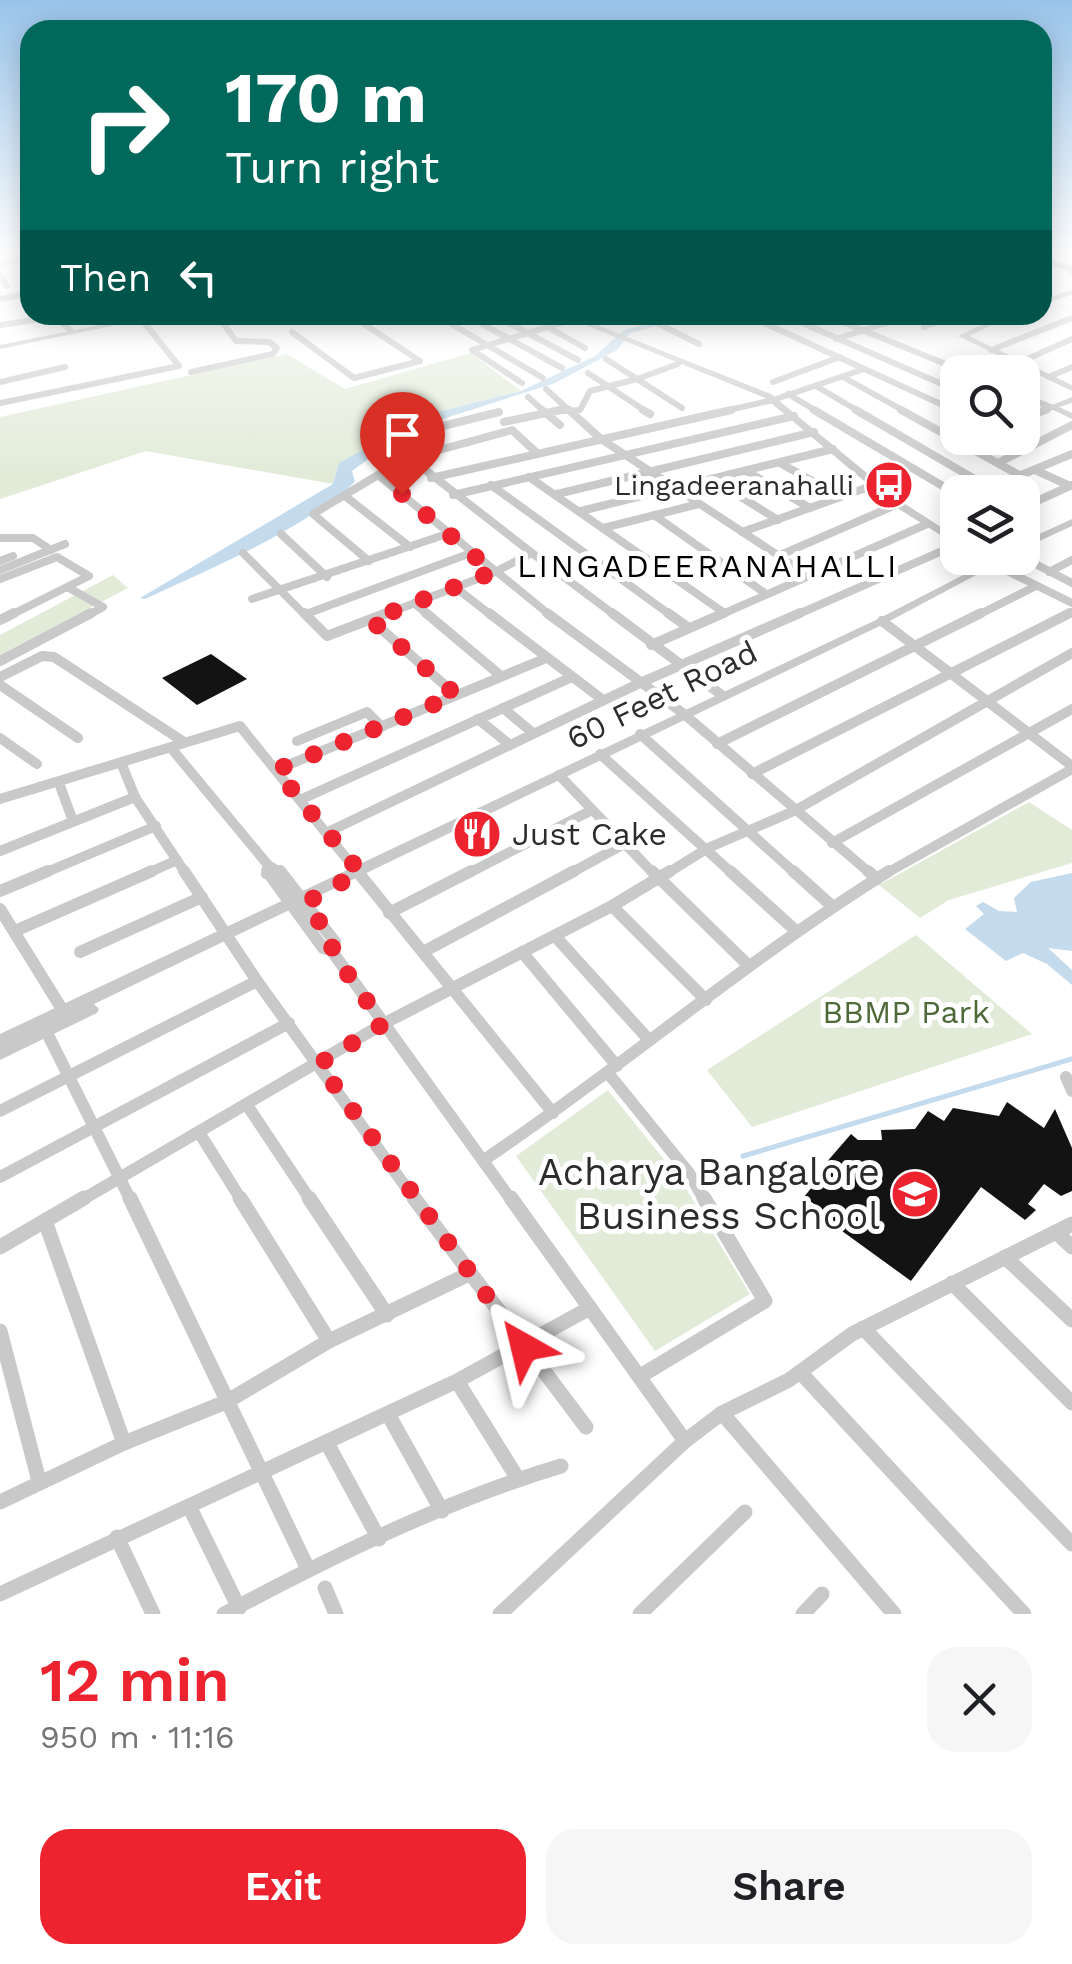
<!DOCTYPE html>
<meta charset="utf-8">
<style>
:root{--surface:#fff;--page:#f6f6f6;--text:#202124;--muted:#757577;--accent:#ed242f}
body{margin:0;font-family:"Work Sans",sans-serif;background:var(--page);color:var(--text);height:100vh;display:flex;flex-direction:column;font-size:38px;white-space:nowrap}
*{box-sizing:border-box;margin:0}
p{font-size:32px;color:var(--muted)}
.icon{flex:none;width:55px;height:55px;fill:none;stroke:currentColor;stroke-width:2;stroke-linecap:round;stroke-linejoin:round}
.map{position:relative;height:1614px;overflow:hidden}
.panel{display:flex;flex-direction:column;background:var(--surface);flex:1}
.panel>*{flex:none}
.guide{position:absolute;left:20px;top:20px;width:1032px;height:305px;border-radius:30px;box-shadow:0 5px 25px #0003;background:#00695c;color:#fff;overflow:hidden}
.buttons{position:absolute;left:940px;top:355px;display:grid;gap:20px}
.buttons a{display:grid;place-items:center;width:100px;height:100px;border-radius:20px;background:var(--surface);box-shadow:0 5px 25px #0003;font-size:50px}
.pin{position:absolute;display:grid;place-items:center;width:85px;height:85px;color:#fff;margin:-102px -42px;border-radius:50% 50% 50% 0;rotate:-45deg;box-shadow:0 0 10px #0007}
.pin .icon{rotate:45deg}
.me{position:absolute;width:110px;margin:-55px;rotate:323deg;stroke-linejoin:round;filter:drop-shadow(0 0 8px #0008)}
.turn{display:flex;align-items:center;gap:35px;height:210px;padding:0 40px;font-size:45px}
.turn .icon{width:130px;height:130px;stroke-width:2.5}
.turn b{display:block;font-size:70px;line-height:85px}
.then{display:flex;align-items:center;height:95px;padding:0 40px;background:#0003;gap:20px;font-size:38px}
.round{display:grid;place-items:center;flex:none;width:105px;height:105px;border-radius:30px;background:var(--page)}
.headline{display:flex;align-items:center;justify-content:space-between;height:170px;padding:0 40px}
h1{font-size:60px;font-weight:600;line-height:75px;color:var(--accent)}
.cta{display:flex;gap:20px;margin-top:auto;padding:20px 40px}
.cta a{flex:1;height:115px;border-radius:30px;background:var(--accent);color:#fff;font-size:40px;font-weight:600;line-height:115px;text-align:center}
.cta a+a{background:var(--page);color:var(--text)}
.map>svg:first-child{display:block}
</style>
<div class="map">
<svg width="1072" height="1614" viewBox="0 0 1072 1614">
<rect width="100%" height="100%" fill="#fff"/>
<g fill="#e2ebd8">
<polygon points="471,353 521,391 426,415 339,463 333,484 146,451 0,499 0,417 287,354 345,389"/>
<polygon points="113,575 128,588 0,655 0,635"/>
<polygon points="1029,802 1072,830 1072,863 949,900 920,918 879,885"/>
<polygon points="916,935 1032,1034 752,1127 707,1070"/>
<polygon points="608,1090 682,1182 750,1294 655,1351 516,1156"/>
</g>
<g fill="#c3dbec">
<path d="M683,315H699L630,333L617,350L555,383L408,430L352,471L355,482C296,534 215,566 145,599L140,598L333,484L339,463L426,415L521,391L595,356L624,330Z"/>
<polygon points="1072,873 1072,951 1048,948 1072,970 1072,985 1047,964 1023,953 1006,961 965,929 984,914 976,906 983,902 999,911 1017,912 1014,898 1031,882"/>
</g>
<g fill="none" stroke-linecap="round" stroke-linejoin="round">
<polyline stroke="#c3dbec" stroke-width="5" points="743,1156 1072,1059"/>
</g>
<g fill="#131313">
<polygon points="211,654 247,679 197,705 162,678"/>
<polygon points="1007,1102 1044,1128 1055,1109 1072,1148 1072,1191 1061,1196 1044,1184 1028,1204 1036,1210 1025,1220 981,1187 911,1281 813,1210 817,1206 804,1197 816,1182 812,1179 851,1134 858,1140 882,1140 881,1130 915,1129 928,1111 944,1121 953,1108 999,1116"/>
</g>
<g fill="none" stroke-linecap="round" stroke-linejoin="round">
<g stroke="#c9c9c9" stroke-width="6">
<polyline points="0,264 30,258"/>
<polyline points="0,275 7,286"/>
<polyline points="0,299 30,293"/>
<polyline points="53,315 71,331"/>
<polyline points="99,315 109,324"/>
<polyline points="466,315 562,368"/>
<polyline points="494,315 578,360"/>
<polyline points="641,315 699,344"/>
<polyline points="747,315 958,412"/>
<polyline points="784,315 958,391"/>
<polyline points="950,315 991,322"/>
<polyline points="438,316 543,378"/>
<polyline points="828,316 965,372"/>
<polyline points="355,318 420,361"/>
<polyline points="0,325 55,317"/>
<polyline points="546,326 585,348"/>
<polyline points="924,327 956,316"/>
<polyline points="292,332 354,378 420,361"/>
<polyline points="836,339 911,315"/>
<polyline points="991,350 1072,318"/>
<polyline points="1018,363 1072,339"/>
<polyline points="678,364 637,379 682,408"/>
<polyline points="191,372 273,354 277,348 269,342 236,341 217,315"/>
<polyline points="588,373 647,412"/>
<polyline points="843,377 906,412"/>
<polyline points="1049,377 1072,367"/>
<polyline points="0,382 65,367"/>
<polyline points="773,382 840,357"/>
<polyline points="522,383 472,350 587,315"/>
<polyline points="816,386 860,412"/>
<polyline points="546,389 571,412"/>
<polyline points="788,394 818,412"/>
<polyline points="1022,396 1051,407"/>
<polyline points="528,397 545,412"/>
<polyline points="0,403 179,366 138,315"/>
<polyline points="549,412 580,410 590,391 637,379 606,359"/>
<polyline points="720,412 773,400 864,369"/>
<polyline points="1039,412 1050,408"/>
</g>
<g stroke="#c9c9c9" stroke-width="8">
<polyline points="542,410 560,425"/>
<polyline points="569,410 601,439 808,575"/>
<polyline points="643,410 650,414"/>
<polyline points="814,410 958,495"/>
<polyline points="856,410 990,488"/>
<polyline points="901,410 1021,476"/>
<polyline points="953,410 958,412"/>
<polyline points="1022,418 1046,410"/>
<polyline points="504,422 560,410"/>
<polyline points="411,434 499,412"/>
<polyline points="396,445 410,458"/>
<polyline points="966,446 982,438"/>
<polyline points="780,463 839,496"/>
<polyline points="998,463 1072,425"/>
<polyline points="1035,470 1070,486"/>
<polyline points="746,471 810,508"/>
<polyline points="378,475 551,616"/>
<polyline points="529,477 723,612"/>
<polyline points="431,478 731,410"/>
<polyline points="712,479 778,520"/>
<polyline points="491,485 672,616"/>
<polyline points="980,492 1072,454"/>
<polyline points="557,494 814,432"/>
<polyline points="453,495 794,416"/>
<polyline points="345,496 410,547"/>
<polyline points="958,502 946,514 958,522"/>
<polyline points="1022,508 1072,485"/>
<polyline points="581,511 833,449"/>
<polyline points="654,515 766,594"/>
<polyline points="603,528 699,504"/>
<polyline points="742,532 877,484"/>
<polyline points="281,534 327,577"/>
<polyline points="0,538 33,538 51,550"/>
<polyline points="243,553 306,616"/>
<polyline points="532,553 616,616"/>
<polyline points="778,556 898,504"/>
<polyline points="1022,557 1072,583"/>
<polyline points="0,561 13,556"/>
<polyline points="369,561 313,514 378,475 416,466"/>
<polyline points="993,564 1072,603"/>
<polyline points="0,570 65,544"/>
<polyline points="1049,572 1072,560"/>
<polyline points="0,579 57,557 89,576 9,616"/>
<polyline points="455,587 492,616"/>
<polyline points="69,588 103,607 87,616"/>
<polyline points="252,599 450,533"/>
<polyline points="414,603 429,616"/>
<polyline points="306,614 471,553"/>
<polyline points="381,616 493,573 532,553 410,458 512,430 537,453"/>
<polyline points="718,616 927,524"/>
<polyline points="794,616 958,544"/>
<polyline points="976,616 1036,586"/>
<polyline points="1065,616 1072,612"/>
</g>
<g stroke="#c9c9c9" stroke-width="10">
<polyline points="304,613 327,636 387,613"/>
<polyline points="426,613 501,676"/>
<polyline points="489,613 603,700"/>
<polyline points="547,613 684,714 871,874"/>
<polyline points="612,613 723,696"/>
<polyline points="668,613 689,628"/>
<polyline points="0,620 14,613"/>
<polyline points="371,620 456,695"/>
<polyline points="882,621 1072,766"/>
<polyline points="651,645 724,613"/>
<polyline points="0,661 91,613"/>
<polyline points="0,677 42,656 54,657 184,742"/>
<polyline points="0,685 78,738"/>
<polyline points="503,708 533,733"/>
<polyline points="478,719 509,744"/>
<polyline points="640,734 796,874"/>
<polyline points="0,738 37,764"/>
<polyline points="297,741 367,712 382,727"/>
<polyline points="717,744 981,613"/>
<polyline points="171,748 268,865"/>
<polyline points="600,754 733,874"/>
<polyline points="122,765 135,797 186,874"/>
<polyline points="276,770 544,659"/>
<polyline points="752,774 1070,613"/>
<polyline points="559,775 654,874"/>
<polyline points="59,783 73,821"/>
<polyline points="0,799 240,726 359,874"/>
<polyline points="302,799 572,677"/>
<polyline points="328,832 640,683 800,613"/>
<polyline points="832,843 1072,709"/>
<polyline points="0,851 135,797"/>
<polyline points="268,865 282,874"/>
<polyline points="42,874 156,826"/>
<polyline points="146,874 177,860"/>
<polyline points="266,874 268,865"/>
<polyline points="467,874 590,811"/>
<polyline points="569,874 624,844"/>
<polyline points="666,874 708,848 794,811 1072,653"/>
<polyline points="885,874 1072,769"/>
</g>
<g stroke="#c9c9c9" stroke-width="12">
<polyline points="184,871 257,981 416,1201"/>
<polyline points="267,871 323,948 331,950 335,942 280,871"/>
<polyline points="357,871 553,1113"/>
<polyline points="652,871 749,966"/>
<polyline points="730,871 795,930"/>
<polyline points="793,871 832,906"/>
<polyline points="868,871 877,879"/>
<polyline points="0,891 48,871"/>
<polyline points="612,906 706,1000"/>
<polyline points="0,909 65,1014"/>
<polyline points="389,913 471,871"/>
<polyline points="15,931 152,871"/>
<polyline points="555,936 649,1040"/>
<polyline points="331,950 512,1201"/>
<polyline points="425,951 574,871"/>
<polyline points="80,952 202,897"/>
<polyline points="522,952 617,1066"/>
<polyline points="44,1027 131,1201"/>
<polyline points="608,1073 689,1173 705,1201"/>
<polyline points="1066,1077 1072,1091"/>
<polyline points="247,1105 311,1201"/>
<polyline points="0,1111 257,981"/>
<polyline points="200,1134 242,1201"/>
<path d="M484,1160C622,1067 748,959 889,871"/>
<polyline points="0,1177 289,1023"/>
<polyline points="80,1201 383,1024 612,906 670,871"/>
</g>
<g stroke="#c9c9c9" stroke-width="15">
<polyline points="130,1198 308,1569"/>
<polyline points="240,1198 329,1341"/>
<polyline points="309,1198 387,1315"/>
<polyline points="414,1198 586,1427"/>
<polyline points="45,1221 124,1443"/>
<polyline points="1056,1232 1072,1247"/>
<polyline points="0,1247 84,1198"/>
<polyline points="1005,1257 1072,1320"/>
<polyline points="952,1283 1072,1403"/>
<polyline points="590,1308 685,1441"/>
<polyline points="863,1328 1072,1544"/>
<polyline points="0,1331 39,1481"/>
<polyline points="800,1372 1024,1614"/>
<polyline points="642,1375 765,1301 704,1198"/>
<polyline points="457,1381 518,1479"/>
<polyline points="722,1413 894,1614"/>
<polyline points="388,1414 442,1511"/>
<polyline points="327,1443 379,1539"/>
<polyline points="0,1502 124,1443 226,1402 329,1341 469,1274"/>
<polyline points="189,1506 239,1608"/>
<polyline points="117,1537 153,1614"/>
<polyline points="325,1588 336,1614"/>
<polyline points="0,1594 457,1381 590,1308 511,1198"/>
<path d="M224,1614C331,1557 445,1501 561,1466"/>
<polyline points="500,1614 685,1441 722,1413 789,1380 852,1334 1072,1224"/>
<polyline points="640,1614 745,1512"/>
<polyline points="803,1614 822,1594"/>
</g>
<g fill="#c9c9c9" fill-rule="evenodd">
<polygon points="1069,269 1072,270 1072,278 1065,271"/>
<polygon points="1072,290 1072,295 1042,304 1042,299"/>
<polygon points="149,315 165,315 0,349 0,345"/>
<polygon points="561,315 572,315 771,394 902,502 958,538 958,546 894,506 765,398"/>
<polygon points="1002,315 1013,315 969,336 1072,385 1072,391 958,336"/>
<polygon points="1072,397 1072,403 1059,407 1072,413 1072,419 1047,407"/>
<polygon points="1072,519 1072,526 1022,549 1022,542"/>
<polygon points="996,558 1008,558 886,623 94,1004 99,1009 97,1013 0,1060 0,1034 878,619"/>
</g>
<polygon fill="#939393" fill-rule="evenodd" points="1042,257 1072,265 1072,271 1042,263"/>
</g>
<linearGradient id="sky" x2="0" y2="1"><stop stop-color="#99c4ea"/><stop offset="0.53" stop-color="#fff"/><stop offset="1" stop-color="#fff" stop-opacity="0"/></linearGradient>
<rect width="1072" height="476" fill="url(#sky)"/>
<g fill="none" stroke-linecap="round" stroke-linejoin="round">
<polyline stroke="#ed242f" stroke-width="18" stroke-dasharray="0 32.4" points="402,494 493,572 371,620 456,695 276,770 360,872 305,903 335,942 331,950 383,1024 319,1064 524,1347"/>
</g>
<defs>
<g id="bus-disc" transform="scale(2.5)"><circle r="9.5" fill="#ed242f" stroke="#fff"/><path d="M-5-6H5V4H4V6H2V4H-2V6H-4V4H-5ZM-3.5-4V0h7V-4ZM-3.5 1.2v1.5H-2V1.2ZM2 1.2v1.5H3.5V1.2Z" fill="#fff"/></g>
<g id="restaurant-disc" transform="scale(2.5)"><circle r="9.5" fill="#ed242f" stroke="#fff"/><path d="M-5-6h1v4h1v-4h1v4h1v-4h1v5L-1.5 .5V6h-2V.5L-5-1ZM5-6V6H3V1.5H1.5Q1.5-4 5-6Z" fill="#fff"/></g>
<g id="university-disc" transform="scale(2.5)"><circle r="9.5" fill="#ed242f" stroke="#fff"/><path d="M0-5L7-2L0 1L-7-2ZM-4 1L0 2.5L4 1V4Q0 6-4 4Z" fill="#fff"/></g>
</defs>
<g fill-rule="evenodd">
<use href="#bus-disc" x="889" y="485"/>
<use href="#restaurant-disc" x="477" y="834"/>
<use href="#university-disc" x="915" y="1194"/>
</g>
<g text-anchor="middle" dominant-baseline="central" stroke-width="10" stroke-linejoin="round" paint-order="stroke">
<g font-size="28" fill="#2c2c2c" stroke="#fff" text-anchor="end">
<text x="854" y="485">Lingadeeranahalli</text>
</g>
<g font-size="32" letter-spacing="2.5" fill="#000" stroke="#fff">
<text x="708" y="566">LINGADEERANAHALLI</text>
</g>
<g font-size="32" fill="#2c2c2c" stroke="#fff">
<text transform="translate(662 695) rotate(-26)">60 Feet Road</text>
</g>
<g font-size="32" fill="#2c2c2c" stroke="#fff" text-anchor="start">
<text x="512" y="834">Just Cake</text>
</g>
<g font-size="32" fill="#4e6938" stroke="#fff">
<text x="906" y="1012">BBMP Park</text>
</g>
<g font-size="38" fill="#2c2c2c" stroke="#fff" text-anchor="end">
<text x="880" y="1172">Acharya Bangalore<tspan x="880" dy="44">Business School</tspan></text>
</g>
</g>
</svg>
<div class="buttons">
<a><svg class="icon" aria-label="search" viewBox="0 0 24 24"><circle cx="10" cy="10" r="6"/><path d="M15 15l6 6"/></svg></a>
<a><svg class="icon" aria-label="layers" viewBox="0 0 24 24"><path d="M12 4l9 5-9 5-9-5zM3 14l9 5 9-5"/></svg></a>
</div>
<div class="pin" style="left:402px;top:494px;background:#d93025"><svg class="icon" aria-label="arrive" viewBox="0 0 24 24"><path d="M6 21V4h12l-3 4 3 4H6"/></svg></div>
<svg class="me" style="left:524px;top:1347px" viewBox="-20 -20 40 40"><path d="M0-17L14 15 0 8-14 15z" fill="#ed242f" stroke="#fff" stroke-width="4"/></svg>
<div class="guide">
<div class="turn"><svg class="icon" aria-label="right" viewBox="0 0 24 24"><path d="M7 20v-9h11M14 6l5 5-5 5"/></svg><div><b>170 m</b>Turn right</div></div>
<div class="then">Then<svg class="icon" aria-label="left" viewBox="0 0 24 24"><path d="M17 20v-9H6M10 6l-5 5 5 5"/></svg></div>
</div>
</div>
<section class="panel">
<div class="headline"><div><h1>12 min</h1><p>950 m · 11:16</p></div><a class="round"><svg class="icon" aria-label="close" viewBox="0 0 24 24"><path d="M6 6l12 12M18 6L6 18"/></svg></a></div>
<div class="cta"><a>Exit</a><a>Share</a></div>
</section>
